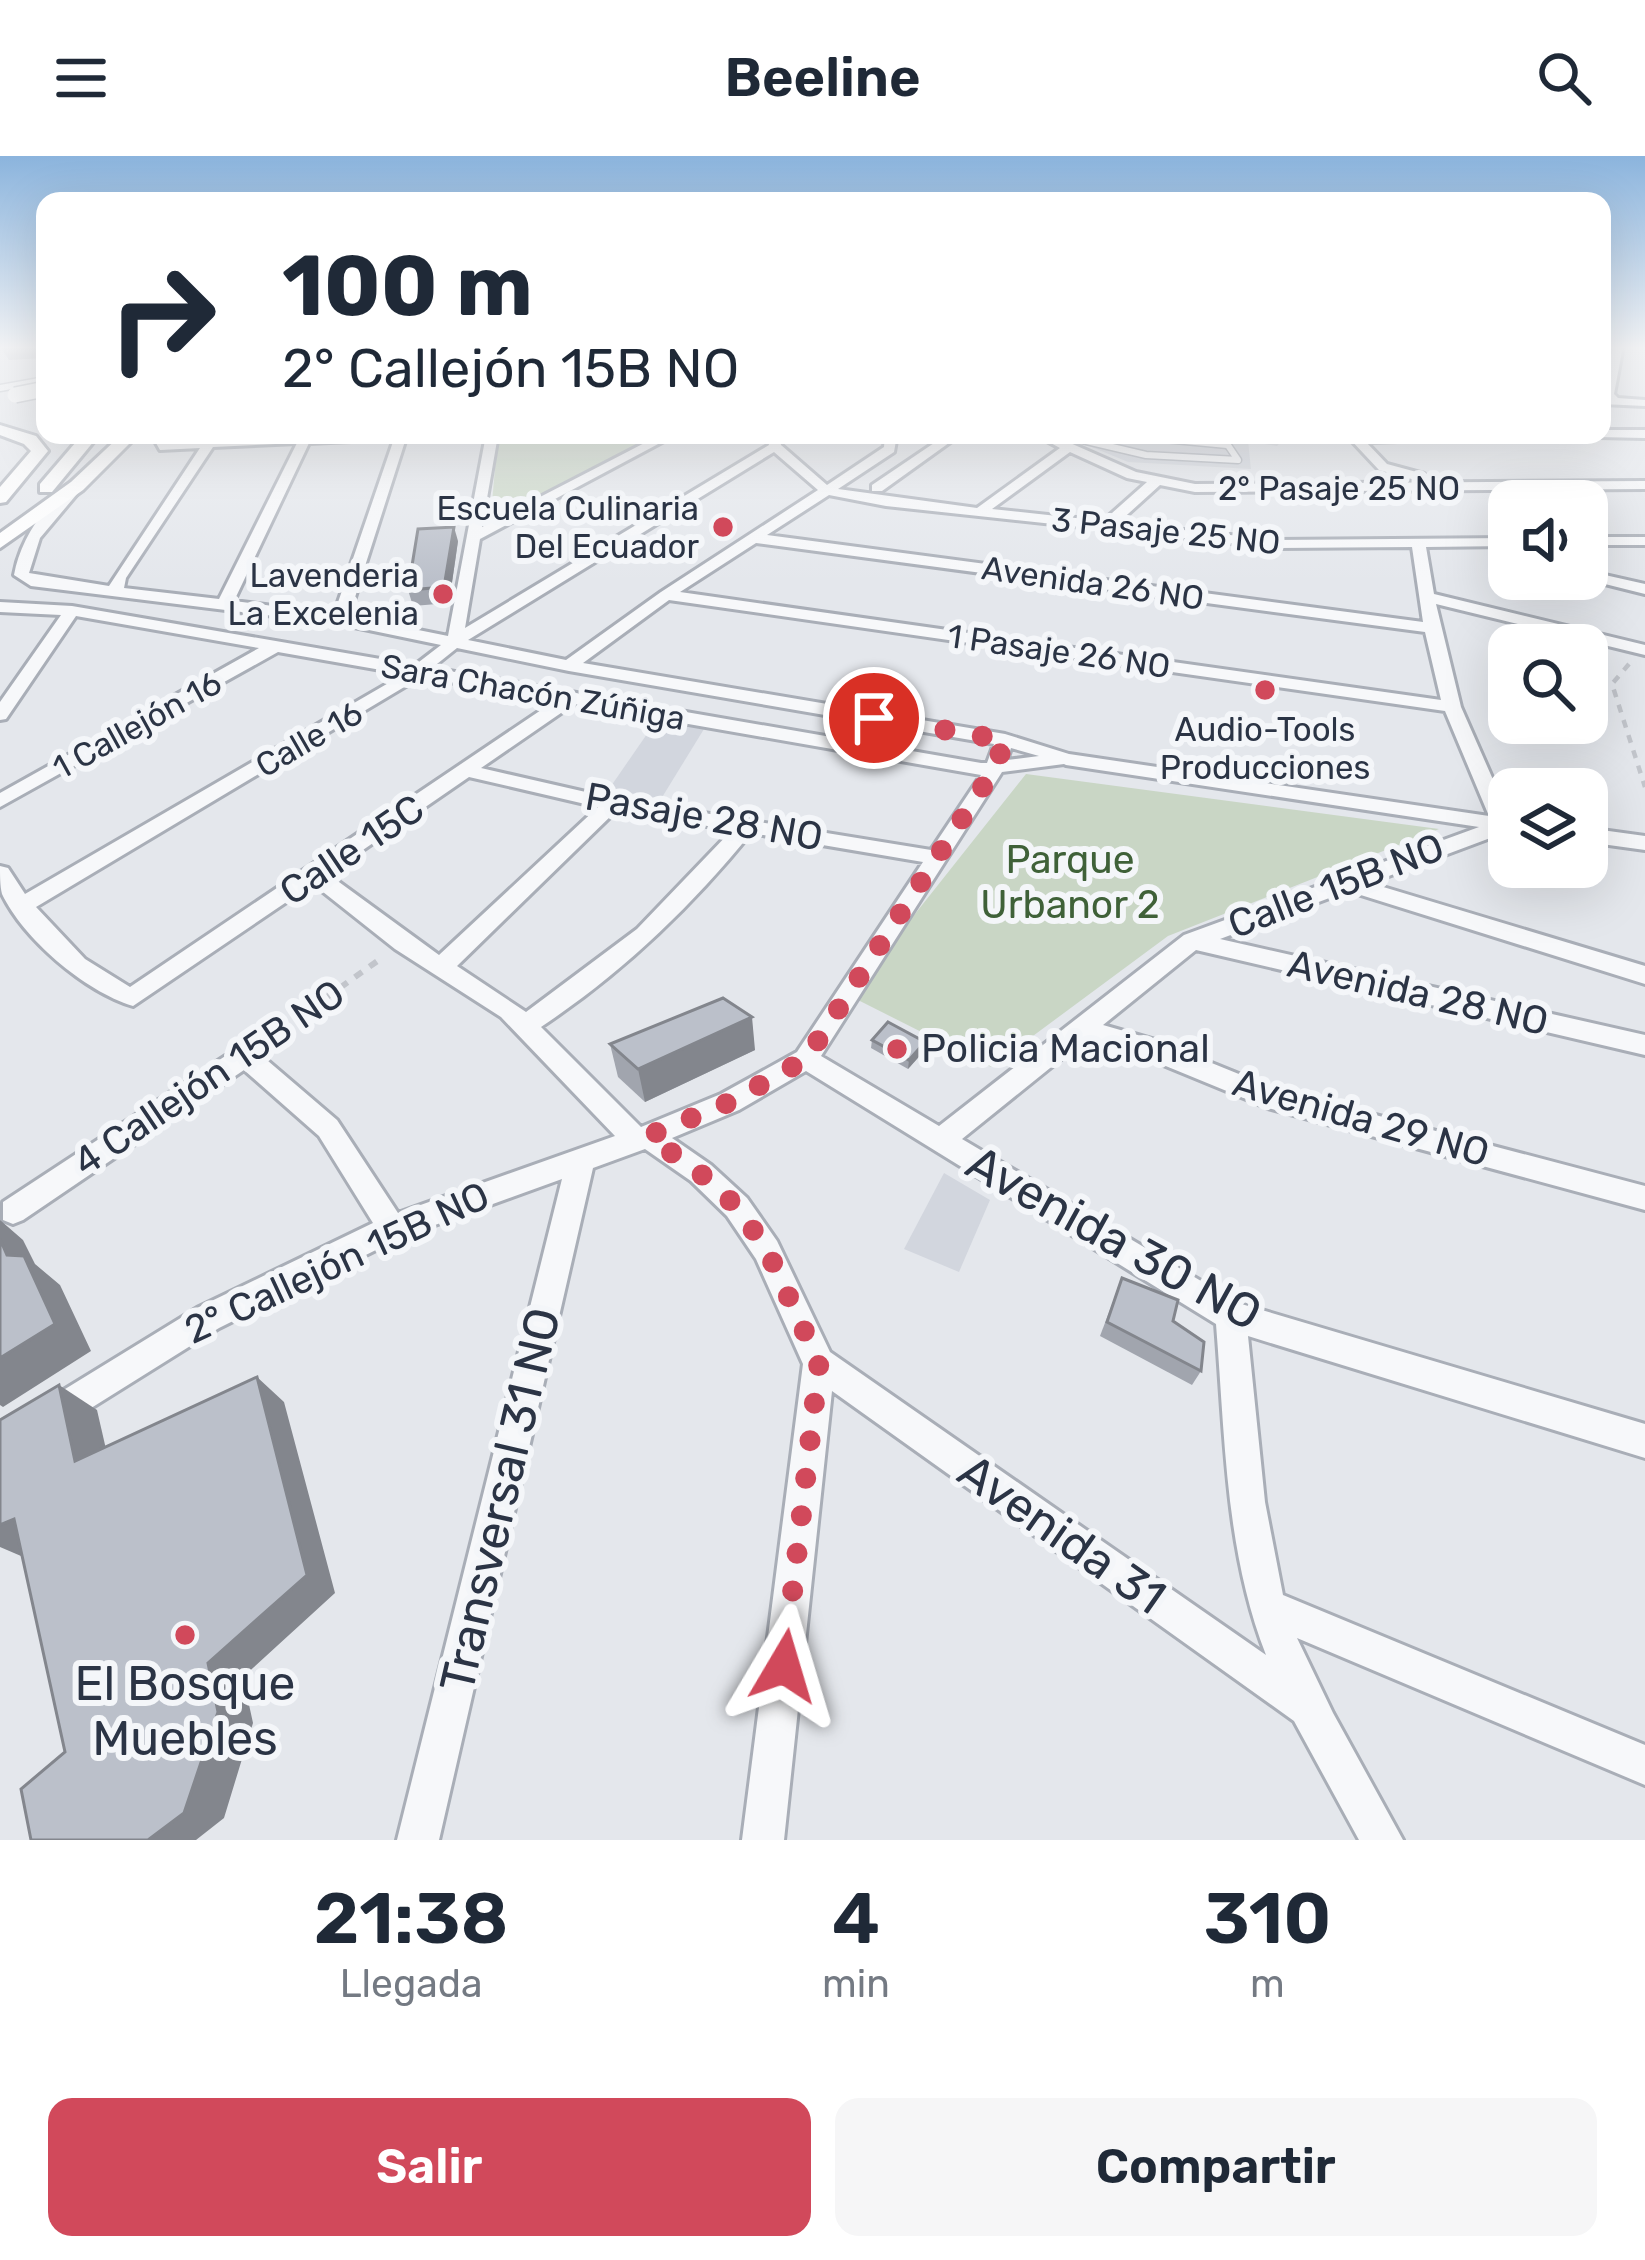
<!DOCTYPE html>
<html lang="es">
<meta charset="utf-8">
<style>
:root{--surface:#fff;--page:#f6f6f7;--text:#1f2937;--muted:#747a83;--accent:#d1495b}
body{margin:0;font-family:Rubik,sans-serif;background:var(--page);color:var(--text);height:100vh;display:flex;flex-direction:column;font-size:45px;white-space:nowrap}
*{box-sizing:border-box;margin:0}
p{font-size:39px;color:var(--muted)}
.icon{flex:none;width:66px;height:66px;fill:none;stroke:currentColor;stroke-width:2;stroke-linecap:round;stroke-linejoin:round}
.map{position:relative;height:1684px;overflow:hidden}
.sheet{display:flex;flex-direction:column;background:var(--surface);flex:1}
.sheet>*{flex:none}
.guide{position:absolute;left:36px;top:36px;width:1575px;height:252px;border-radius:24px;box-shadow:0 12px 48px #0002;background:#fff;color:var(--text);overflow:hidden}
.controls{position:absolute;left:1488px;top:324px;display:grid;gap:24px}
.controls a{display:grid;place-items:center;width:120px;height:120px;border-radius:24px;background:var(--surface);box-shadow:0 12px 48px #0002;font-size:60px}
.pin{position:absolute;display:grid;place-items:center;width:102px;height:102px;color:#fff;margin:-51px;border:6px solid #fff;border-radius:50%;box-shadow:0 3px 12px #0007}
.me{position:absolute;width:132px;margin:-66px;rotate:7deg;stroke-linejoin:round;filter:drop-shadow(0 0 9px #0008)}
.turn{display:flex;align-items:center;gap:42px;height:252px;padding:0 48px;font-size:54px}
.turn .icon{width:156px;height:156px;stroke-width:2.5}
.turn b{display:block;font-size:84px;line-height:102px}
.eta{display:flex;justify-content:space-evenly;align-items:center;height:204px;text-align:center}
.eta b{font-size:72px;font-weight:600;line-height:84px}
.primary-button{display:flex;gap:24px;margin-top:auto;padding:24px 48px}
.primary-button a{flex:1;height:138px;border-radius:24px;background:var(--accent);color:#fff;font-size:48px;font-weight:600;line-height:138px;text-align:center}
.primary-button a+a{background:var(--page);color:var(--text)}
header{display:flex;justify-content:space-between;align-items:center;height:156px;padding:0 48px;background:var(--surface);font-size:54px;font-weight:600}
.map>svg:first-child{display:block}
</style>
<header><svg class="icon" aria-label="menu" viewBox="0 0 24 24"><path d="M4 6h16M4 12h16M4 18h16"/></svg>Beeline<svg class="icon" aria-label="search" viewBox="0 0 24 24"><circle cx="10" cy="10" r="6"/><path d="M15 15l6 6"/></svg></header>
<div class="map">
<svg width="1645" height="1684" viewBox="0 0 1645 1684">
<rect width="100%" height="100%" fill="#e4e7ec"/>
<g fill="#d2d6de">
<polygon points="1074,279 1287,279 1277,290 1248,285 1251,313 1128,306 1070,282"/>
<polygon points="656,565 704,573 661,643 609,633"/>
<polygon points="944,1017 990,1044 959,1116 904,1093"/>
</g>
<g fill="#c9d6c5">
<polygon points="498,279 663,279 490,369"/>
<polygon points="1026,618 1439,673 1168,780 991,911 850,840"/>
</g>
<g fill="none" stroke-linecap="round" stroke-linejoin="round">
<g stroke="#a9aeb7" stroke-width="9">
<g id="service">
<polyline points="0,232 45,224"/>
<polyline points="1122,279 1227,289"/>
<polyline points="1261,279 1278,283"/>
<polyline points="1078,283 1146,299 1238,304 1221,279"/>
</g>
</g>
<g stroke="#a9aeb7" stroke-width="6">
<g id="minor">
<polygon points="1613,190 1623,190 1614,238 1618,242 1645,244 1645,250 1602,248"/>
<polygon points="1602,274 1645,274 1645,282 1598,281"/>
<path d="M305,279H407L349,460L448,480L486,279H498L482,371L660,279H675L480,383L465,472L769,289L767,279H779L781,289L827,329L884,291L885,279H897L894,296L838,333L977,352L1060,292L1036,279H1052L1136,316L1195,328L1645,325V333L1195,336L1160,329L1118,367L1277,384L1509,382V390L1426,391L1434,438L1645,489V499L1436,448L1461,551L1509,660V675L1370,727L1645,810V828L1348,735L1220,783L1645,879V899L1196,794L1103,869L1155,884L1273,932L1645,1030V1054L1268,952L1139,899L1086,883L962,983L1238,1147L1645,1268V1302L1248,1180L1265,1346L1283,1439L1645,1589V1629L1297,1482L1333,1557L1403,1684H1359L1294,1565L832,1235L784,1684H742L803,1208L756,1103L727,1060L691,1025L645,993L593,1012L439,1684H397L562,1023L402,1081L219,1172L0,1309V1273L197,1152L373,1067L319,980L244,914L23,1064L13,1068L3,1064V1046L236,893H254L337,964L398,1057L615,980L501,861L395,793L313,728L133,850C84,835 23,782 2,738C0,730 0,719 0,710L8,712L25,738L404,518L278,496L0,651V637L259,492L76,460L6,563L0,564V546L61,459L0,456V446L72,450L415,509L441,489L340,468L31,430L14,419C20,384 45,346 75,328L82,332L40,382L29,417L109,430L200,292L160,294L156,287ZM394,283L334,458L234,445L309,287ZM297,287L219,443L124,432L126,422L213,291ZM774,296L818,334L661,436L566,504L468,484ZM1070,296L1127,322L1147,326L1103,365L992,353ZM829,339L886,350L1277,392L1412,391L1423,466L767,379ZM756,387L1425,476L1441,544L680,436ZM669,444L1445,555L1489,660L1069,598L1005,578L583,507ZM457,492L569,515L994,588L987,607H981L432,512ZM421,521L556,544L130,831L85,803L36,751ZM574,548L981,619L931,694L612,642L481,612ZM1011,592L1039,600L1007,604ZM1064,608L1066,609L1479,671L1184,779L939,970L821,900L1002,616ZM469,621L598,651L439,799L328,718ZM616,655L732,674L637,773L526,856L457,810ZM751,677L923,706L797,896L721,938L641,971L541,871C622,817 690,752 751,677ZM806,915L1216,1168C1225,1279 1225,1394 1266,1499L830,1196L777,1085L747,1042L711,1009L672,982L739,954Z"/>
<polygon points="946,279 960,279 882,335 872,335 872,329"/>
<polygon points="1356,279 1468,279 1462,283 1366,286 1387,308 1424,318 1424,324 1419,325 1379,314 1350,283"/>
<rect x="1587" y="381" width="58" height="8"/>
<polygon points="1587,415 1645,428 1645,438 1585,423"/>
<polygon points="1587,672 1645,680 1645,694 1587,686"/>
</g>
</g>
<g stroke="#a9aeb7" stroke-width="6">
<g id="secondary">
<polygon points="0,269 36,280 48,295 6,346 0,347 0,331 31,295 24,288 0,279"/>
<polygon points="82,279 99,279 52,336 40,336 40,328"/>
<polygon points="121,279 138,279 83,334 0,392 0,377 71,326"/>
</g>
</g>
<polyline stroke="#c2c5cb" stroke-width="4.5" stroke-dasharray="8 8" stroke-linecap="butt" points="1629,508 1612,528 1645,631"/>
<polyline stroke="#c2c5cb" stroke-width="6" stroke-dasharray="9 9" stroke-linecap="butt" points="267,884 383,801"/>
<use href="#service" stroke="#f7f8fa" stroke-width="6"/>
<use href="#minor" fill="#f7f8fa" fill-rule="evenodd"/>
<use href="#secondary" fill="#fff" fill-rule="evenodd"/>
<g stroke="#a9aeb7" stroke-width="18" stroke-linecap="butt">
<polyline id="secondary-bridge" points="15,239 45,233"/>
</g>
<use href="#secondary-bridge" stroke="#fff" stroke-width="15"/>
</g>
<g fill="#a1a5ae">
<polygon points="0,190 45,190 45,202 9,204"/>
<polygon points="458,385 449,447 413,450 408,434"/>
<polygon points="872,884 924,895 908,913 871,892"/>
<polygon points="610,888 755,894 645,946 618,921"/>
<polygon points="1122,1122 1173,1165 1201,1215 1192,1229 1100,1180"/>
</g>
<g fill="#83868d">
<polygon points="454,371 458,385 449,447 444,431"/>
<polygon points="752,861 755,894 645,946 638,913"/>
<polygon points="925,886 924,895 908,913 909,904"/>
<polygon points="0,1064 23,1084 35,1108 60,1129 91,1195 3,1251 0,1249"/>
<polygon points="257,1221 284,1246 335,1437 243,1521 253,1567 224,1662 196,1684 148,1684 208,1507"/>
<polygon points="59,1229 97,1254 114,1328 75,1305"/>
<polygon points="14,1363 57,1383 21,1400 0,1391 0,1369"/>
</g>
<g fill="#bbc0ca" stroke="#83868d" stroke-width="3">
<polygon points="454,371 444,431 408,434 418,373"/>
<polygon points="723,842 752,861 638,913 610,888"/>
<polygon points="888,866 925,886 909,904 872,884"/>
<polygon points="0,1083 7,1099 24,1100 55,1168 0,1202"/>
<polygon points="1122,1122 1178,1144 1173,1165 1204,1186 1201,1215 1107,1166"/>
<polygon points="257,1221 307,1419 208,1507 218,1556 184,1657 148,1684 31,1684 21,1633 65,1596 14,1363 0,1369 0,1264 59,1229 75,1305"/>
</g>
<linearGradient id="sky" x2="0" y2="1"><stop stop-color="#8bb4dd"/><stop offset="0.45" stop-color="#f3f4f6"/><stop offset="1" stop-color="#f3f4f6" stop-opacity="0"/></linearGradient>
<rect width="1645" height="426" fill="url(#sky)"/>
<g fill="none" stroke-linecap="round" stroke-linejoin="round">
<polyline stroke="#d1495b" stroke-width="21" stroke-dasharray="0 37.8" points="784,1510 819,1207 767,1094 737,1051 700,1017 648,980 730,946 806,903 995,612 1005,584 874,562"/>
</g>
<g fill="#d1495b" stroke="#f4f6f9" stroke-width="4.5">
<circle cx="723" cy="371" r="12"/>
<circle cx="443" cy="438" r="12"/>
<circle cx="1265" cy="534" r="12"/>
<circle cx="897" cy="893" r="12"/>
<circle cx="185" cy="1479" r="12"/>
</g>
<g text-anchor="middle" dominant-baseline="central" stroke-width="12" stroke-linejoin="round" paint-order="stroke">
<g font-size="33" fill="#2b3445" stroke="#f4f6f9">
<text x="1339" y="332">2° Pasaje 25 NO</text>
<text transform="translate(1166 375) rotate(6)">3 Pasaje 25 NO</text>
<text transform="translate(1093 427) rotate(8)">Avenida 26 NO</text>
<text transform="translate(1059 495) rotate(8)">1 Pasaje 26 NO</text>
<text transform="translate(533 536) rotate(10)">Sara Chacón Zúñiga</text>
<text transform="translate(137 569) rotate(-29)">1 Callejón 16</text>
<text transform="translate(309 583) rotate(-30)">Calle 16</text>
</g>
<g font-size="33" fill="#2b3445" stroke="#f4f6f9" text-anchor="end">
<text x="699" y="352">Escuela Culinaria<tspan x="699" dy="38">Del Ecuador</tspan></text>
<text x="419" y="419">Lavenderia<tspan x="419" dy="38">La Excelenia</tspan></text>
<text x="1265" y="573" text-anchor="middle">Audio-Tools<tspan x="1265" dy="38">Producciones</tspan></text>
</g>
<g font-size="39" fill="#2b3445" stroke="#f4f6f9">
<text transform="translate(704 661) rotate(10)">Pasaje 28 NO</text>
<text transform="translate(352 694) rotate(-34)">Calle 15C</text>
<text transform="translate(1336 730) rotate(-21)">Calle 15B NO</text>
<text transform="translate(1418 837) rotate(13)">Avenida 28 NO</text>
<text transform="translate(209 922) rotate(-34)">4 Callejón 15B NO</text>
<text transform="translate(1361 962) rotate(16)">Avenida 29 NO</text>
<text transform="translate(337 1107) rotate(-25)">2° Callejón 15B NO</text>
</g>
<g font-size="39" fill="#3f6138" stroke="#f4f6f9">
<text x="1070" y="704">Parque<tspan x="1070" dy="45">Urbanor 2</tspan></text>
</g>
<g font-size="39" fill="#2b3445" stroke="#f4f6f9" text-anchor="start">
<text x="921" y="893">Policia Macional</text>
</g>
<g font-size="48" fill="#2b3445" stroke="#f4f6f9">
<text transform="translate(1114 1082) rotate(29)">Avenida 30 NO</text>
<text transform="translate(500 1344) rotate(-77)">Transversal 31 NO</text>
<text transform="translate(1062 1378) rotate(35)">Avenida 31</text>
</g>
<g font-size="48" fill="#2b3445" stroke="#f4f6f9">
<text x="185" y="1527">El Bosque<tspan x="185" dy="55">Muebles</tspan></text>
</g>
</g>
</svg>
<div class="controls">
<a><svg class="icon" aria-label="sound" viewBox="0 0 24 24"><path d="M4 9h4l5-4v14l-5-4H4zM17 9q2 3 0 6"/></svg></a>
<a><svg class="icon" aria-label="search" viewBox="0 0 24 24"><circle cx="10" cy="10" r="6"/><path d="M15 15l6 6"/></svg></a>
<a><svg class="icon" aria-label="layers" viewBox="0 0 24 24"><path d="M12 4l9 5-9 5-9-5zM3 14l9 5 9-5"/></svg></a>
</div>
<div class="pin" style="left:874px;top:562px;background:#d93025"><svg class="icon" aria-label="arrive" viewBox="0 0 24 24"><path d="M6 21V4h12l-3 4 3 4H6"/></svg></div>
<svg class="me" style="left:784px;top:1510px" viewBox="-20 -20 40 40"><path d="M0-17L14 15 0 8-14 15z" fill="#d1495b" stroke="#fff" stroke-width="4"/></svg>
<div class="guide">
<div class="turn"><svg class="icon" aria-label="right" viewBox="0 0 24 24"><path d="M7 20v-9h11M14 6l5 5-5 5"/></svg><div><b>100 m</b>2° Callejón 15B NO</div></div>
</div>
</div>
<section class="sheet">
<div class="eta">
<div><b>21:38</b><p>Llegada</p></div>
<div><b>4</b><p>min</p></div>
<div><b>310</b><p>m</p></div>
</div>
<div class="primary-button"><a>Salir</a><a>Compartir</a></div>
</section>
